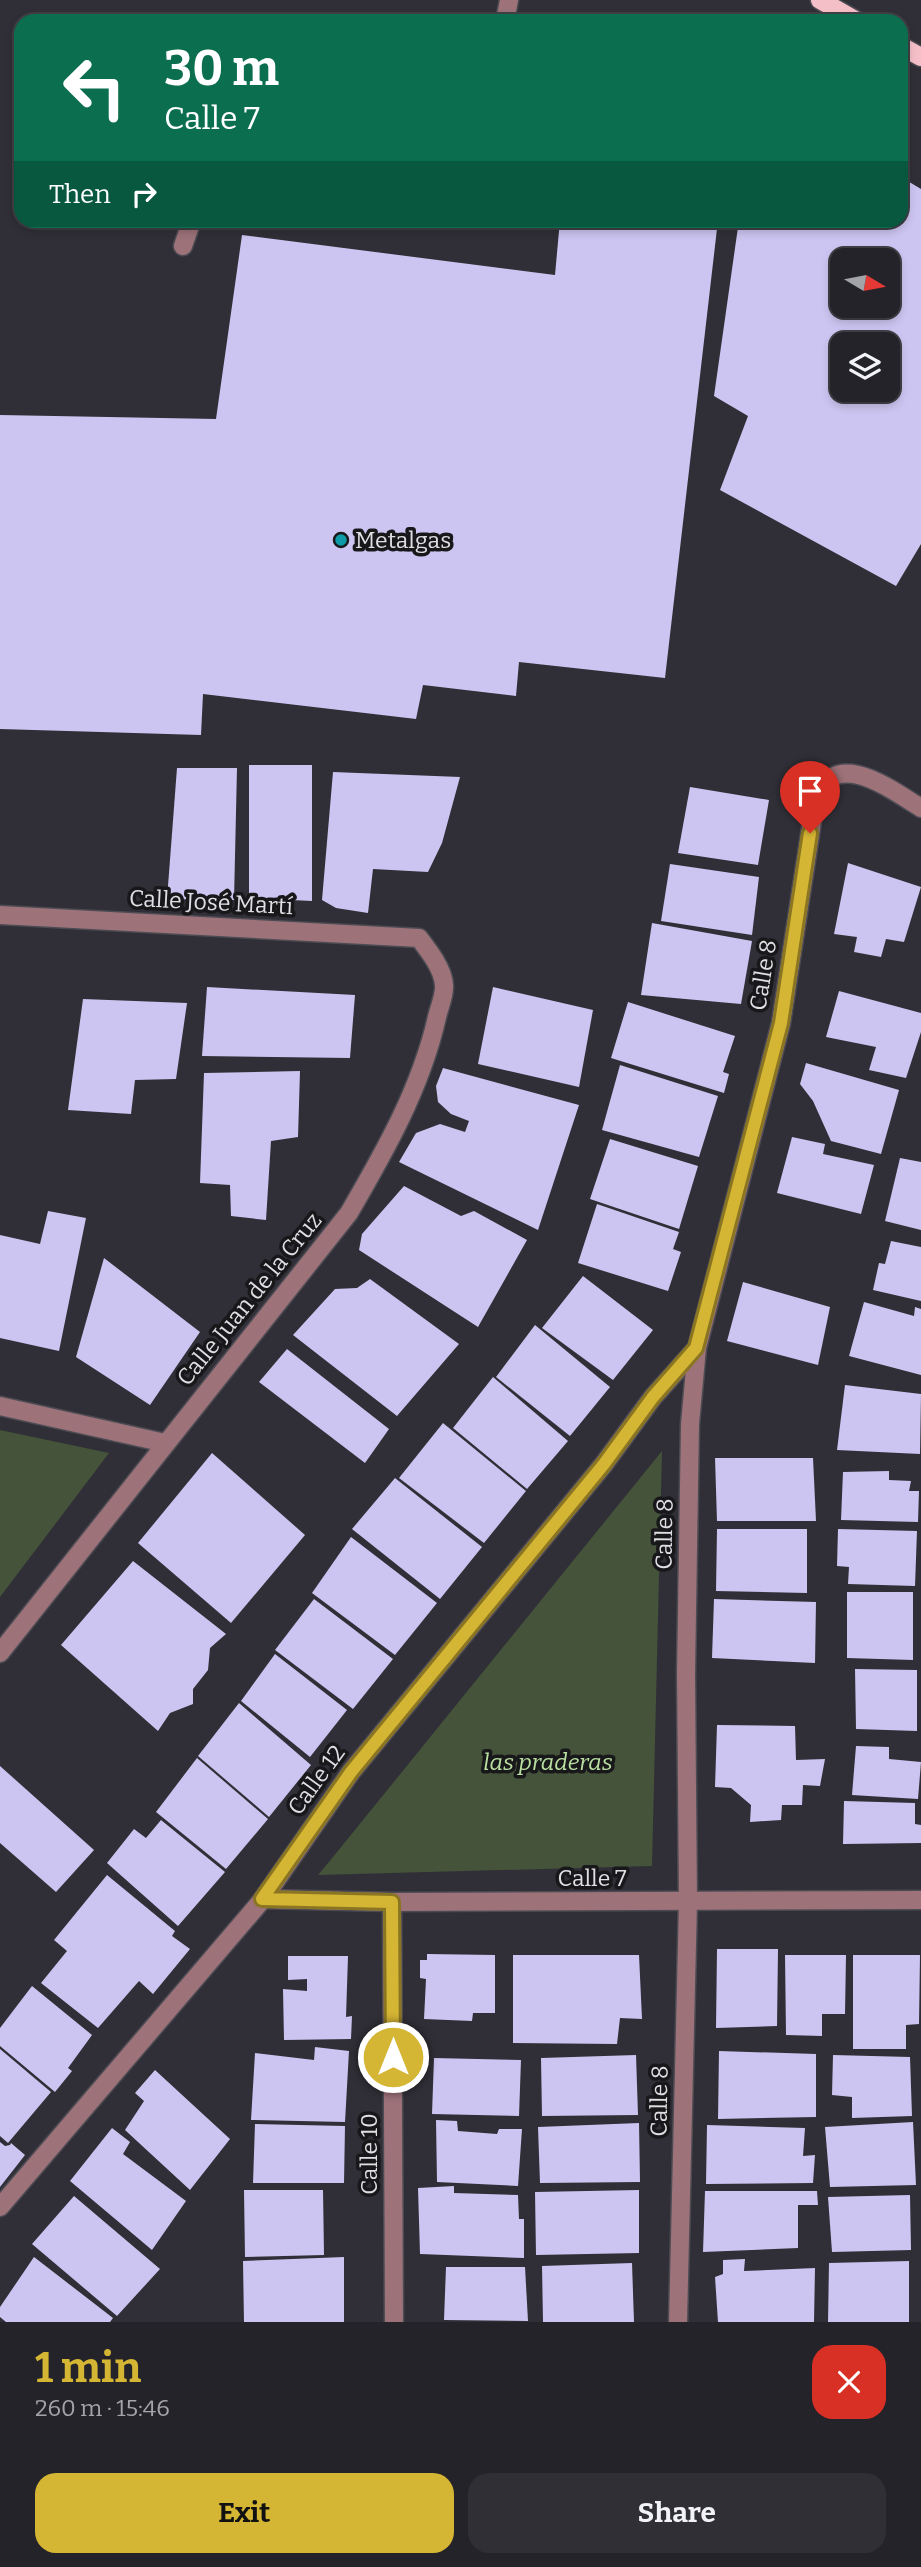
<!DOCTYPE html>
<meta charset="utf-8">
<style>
:root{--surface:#242329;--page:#302f35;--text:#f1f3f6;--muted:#a3a4a8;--line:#414046;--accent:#d5b534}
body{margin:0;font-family:Bitter,serif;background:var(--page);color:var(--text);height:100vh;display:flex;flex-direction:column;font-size:26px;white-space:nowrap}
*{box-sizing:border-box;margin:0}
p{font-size:23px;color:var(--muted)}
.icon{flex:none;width:38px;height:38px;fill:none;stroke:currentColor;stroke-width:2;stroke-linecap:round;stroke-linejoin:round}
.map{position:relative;height:2322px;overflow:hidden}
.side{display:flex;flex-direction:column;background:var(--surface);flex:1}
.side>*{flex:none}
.guide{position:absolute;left:14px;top:14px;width:894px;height:214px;border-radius:21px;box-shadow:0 4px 10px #0003,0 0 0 2px var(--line);background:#0b6e4f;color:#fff;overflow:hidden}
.needle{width:46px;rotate:100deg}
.buttons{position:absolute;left:830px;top:248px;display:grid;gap:14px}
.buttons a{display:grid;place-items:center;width:70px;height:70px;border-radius:14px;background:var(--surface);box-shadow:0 4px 10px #0003,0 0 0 2px var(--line);font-size:35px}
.pin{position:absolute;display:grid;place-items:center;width:60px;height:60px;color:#fff;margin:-72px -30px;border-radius:50% 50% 50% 0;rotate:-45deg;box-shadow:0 0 7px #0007}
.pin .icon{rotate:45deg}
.me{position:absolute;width:77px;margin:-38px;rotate:0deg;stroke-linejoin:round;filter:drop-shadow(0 0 5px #0008)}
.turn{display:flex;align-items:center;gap:24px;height:147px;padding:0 35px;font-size:32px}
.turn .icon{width:91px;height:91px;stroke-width:2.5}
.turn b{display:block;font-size:49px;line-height:60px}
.then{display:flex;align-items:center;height:66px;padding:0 35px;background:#0003;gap:14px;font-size:26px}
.round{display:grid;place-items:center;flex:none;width:74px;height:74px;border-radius:21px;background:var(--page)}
.head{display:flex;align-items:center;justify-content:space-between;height:119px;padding:0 35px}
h1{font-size:42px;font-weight:700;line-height:52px;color:var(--accent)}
.button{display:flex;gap:14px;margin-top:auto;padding:14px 35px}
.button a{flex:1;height:80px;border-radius:21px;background:var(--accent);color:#111;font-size:28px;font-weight:700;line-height:80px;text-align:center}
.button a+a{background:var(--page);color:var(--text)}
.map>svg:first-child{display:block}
</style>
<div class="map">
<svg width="921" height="2322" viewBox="0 0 921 2322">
<rect width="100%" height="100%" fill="#302f37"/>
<g fill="#44533a">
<polygon points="0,1430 109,1453 0,1597"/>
<polygon points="662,1451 652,1866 318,1875 333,1857"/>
</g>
<g fill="#ccc5f1" fill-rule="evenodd">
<path d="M901,177L921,189V544L896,586L720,490L748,416L714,396L739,220H901ZM842,261H887V306H842ZM842,345H887V390H842Z"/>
<polygon points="560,220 718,220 665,678 519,662 516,696 423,685 416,719 203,694 201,735 0,729 0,415 216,419 242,235 555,275"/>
<polygon points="249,765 312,765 312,901 249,898"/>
<polygon points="177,768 237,768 234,900 167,899"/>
<polygon points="333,772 460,777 442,843 428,872 373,869 368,913 336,908 322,900"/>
<polygon points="690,787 769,800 758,865 678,853"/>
<polygon points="848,863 921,887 904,942 886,939 881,957 854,952 857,937 834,934"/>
<polygon points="670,864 759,877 752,935 661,921"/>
<polygon points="652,923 752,941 741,1004 641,995"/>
<polygon points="207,987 355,995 350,1058 202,1056"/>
<polygon points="493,987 593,1010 579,1087 478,1064"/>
<polygon points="839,991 921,1013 921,1032 906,1078 869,1070 876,1047 826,1037"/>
<polygon points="83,999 187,1003 176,1079 135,1080 131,1114 68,1110"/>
<polygon points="628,1002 735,1036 723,1072 729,1074 724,1093 611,1058"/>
<polygon points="806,1063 899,1090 881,1154 831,1141 813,1101 800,1084"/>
<polygon points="620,1065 718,1096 699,1157 602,1130"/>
<polygon points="443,1068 579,1105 538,1230 399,1162 416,1133 440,1124 465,1132 469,1121 451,1114 438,1102 436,1086"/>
<polygon points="300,1071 298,1137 271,1141 266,1220 231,1216 230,1185 200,1183 204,1073"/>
<polygon points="792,1137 825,1144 823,1154 874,1165 861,1214 777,1193"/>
<polygon points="610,1139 698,1166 679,1229 590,1199"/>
<polygon points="900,1158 921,1162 921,1230 885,1221"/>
<polygon points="404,1186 461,1216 474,1211 527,1240 478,1327 359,1250 362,1234"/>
<polygon points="597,1204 679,1232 673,1249 681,1252 668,1291 578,1263"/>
<polygon points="48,1211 86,1218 59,1351 0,1338 0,1235 40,1244"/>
<polygon points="891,1241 921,1247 921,1301 873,1290 879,1263 885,1264"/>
<polygon points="104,1258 200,1332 150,1405 76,1357"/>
<polygon points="583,1276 653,1330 613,1380 542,1328"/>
<polygon points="370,1279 459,1344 397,1416 293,1335 335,1289 357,1288"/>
<polygon points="743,1282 830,1307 818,1365 727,1341"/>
<polygon points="864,1302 914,1316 915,1307 921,1309 921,1375 849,1356"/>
<polygon points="535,1325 610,1387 570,1436 496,1377"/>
<polygon points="287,1349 389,1429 365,1463 259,1382"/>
<polygon points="493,1377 568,1441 527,1489 453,1428"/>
<polygon points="845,1385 921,1394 920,1454 837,1450"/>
<polygon points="443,1423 526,1491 484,1543 399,1478"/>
<polygon points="212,1453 305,1535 231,1623 138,1543"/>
<polygon points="715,1458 813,1458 816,1521 717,1521"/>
<polygon points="889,1471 889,1480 911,1481 909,1491 919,1491 918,1522 841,1520 843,1472"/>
<polygon points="395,1478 482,1547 440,1599 352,1529"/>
<polygon points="717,1529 807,1529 807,1593 716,1591"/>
<polygon points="838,1529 917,1531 915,1586 848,1584 849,1567 837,1566"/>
<polygon points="351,1537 437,1603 395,1655 312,1593"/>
<polygon points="133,1561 226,1634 210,1648 208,1670 193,1689 193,1704 170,1713 158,1731 61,1645"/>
<polygon points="847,1592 913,1592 913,1660 847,1658"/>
<polygon points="314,1599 393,1659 353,1709 275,1650"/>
<polygon points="714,1599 816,1602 815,1663 712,1658"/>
<polygon points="275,1654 347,1710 310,1757 241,1701"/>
<polygon points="855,1669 917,1670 917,1731 856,1729"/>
<polygon points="239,1703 311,1765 269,1817 198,1756"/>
<polygon points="717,1725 795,1726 796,1760 825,1759 820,1786 803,1785 802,1805 782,1805 781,1820 750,1822 751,1805 731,1788 715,1787"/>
<polygon points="856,1746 889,1747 889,1759 921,1762 918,1799 852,1795"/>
<polygon points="197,1758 268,1819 226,1869 156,1812"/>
<polygon points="0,1766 94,1850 56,1892 0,1843"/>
<polygon points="844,1801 915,1803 915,1824 921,1825 921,1843 843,1844"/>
<polygon points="161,1820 225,1872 178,1926 107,1863 134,1829 146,1838"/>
<polygon points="107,1875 175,1931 172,1936 190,1949 153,1994 139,1981 98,2028 41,1983 67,1951 54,1940"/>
<polygon points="717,1949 778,1949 777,2026 716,2028"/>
<polygon points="427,1954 495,1955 495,2013 473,2013 472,2021 424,2019 426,1979 420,1978 420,1960 427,1960"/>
<polygon points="513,1955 639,1955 642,2019 620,2018 617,2044 513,2043"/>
<polygon points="785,1955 846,1955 845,2014 822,2014 822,2036 786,2035"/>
<polygon points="853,1955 920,1955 919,2024 906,2025 906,2049 853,2049"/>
<polygon points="288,1956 348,1956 346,2017 352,2016 351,2039 284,2040 283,1989 307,1991 307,1979 288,1980"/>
<polygon points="32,1986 92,2035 68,2068 72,2071 55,2092 0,2046 0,2028"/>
<polygon points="315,2047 349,2051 345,2122 251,2120 255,2053 314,2060"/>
<polygon points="0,2049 51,2092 8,2143 0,2136"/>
<polygon points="719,2051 816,2054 816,2117 718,2119"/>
<polygon points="636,2055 638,2115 542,2116 541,2058"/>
<polygon points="833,2055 910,2057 912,2116 852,2118 852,2097 832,2095"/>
<polygon points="434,2058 521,2060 519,2116 432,2114"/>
<polygon points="155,2070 230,2139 190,2190 125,2130 144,2101 135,2093"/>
<polygon points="436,2120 457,2121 458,2131 497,2134 499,2129 522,2129 518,2186 437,2182"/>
<polygon points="913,2122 916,2185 830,2187 825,2127"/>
<polygon points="639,2123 640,2182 540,2183 538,2127"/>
<polygon points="255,2124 345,2126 344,2183 253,2183"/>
<polygon points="707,2125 805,2128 803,2156 815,2155 813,2183 706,2184"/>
<polygon points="112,2128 130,2142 123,2154 186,2201 152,2250 70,2181"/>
<polygon points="0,2142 5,2146 10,2145 11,2143 25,2155 0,2187"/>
<polygon points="454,2186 454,2193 518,2195 519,2219 524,2219 524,2258 420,2254 418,2188"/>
<polygon points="244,2190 323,2190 324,2255 245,2257"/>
<polygon points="639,2190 639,2253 536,2255 535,2192"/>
<polygon points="705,2191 817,2191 818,2205 798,2205 798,2248 703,2252"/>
<polygon points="910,2195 911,2250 832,2252 828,2197"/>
<polygon points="74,2196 160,2269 117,2316 32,2244"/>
<polygon points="34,2257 113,2318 110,2322 6,2322 0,2317 0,2307"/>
<polygon points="344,2257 344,2322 244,2322 243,2261"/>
<polygon points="745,2259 744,2271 815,2268 814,2322 718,2322 715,2277 723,2274 723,2260"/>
<polygon points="909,2261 909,2322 828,2322 829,2263"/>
<polygon points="632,2263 634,2322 543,2322 542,2266"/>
<polygon points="446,2267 525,2267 528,2321 444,2320"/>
</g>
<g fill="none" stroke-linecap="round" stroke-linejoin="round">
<g stroke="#4c4b53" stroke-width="21">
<g id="minor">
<polyline points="505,21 509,0"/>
<polyline points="183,246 192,220"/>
<path d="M0,915L419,938C429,951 443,969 444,985C445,995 439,1008 437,1017C421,1088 385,1151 349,1213L0,1653"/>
<polyline points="0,1406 165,1443"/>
<polyline points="263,1899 392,1902 921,1900"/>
<polyline points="392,1902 394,2322"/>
<polyline points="0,2207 263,1899 351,1772 604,1464 653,1397 697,1348"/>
<path d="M678,2322L688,1902L686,1674L690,1424L697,1348L781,1023L815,802C832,745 889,788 921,808"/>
</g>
</g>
<g stroke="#4c4b53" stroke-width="21">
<g id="major">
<polyline points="820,0 857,21"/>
<polyline points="901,46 921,57"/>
</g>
</g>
<use href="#minor" stroke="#9d7279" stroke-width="18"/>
<use href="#major" stroke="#f5bfc7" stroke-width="18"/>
</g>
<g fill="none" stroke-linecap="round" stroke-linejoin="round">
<g stroke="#8a7622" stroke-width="18">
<polyline id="route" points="393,2057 392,1902 262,1899 351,1772 604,1464 653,1397 696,1348 781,1023 810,833"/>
</g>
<use href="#route" stroke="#d5b534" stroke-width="12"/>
</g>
<circle fill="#0f9aa8" stroke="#18181b" stroke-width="2.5" cx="341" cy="540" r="7"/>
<g text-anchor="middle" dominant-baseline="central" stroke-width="7" stroke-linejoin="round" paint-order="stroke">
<g font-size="23" fill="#dfdee3" stroke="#18181b" text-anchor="start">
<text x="355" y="540">Metalgas</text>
</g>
<g font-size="23" fill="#dfdee3" stroke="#18181b">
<text transform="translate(211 902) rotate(3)">Calle José Martí</text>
<text transform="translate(763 975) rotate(-81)">Calle 8</text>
<text transform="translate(249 1299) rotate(-51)">Calle Juan de la Cruz</text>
<text transform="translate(664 1534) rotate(-89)">Calle 8</text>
<text transform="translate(316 1780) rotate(-54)">Calle 12</text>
<text x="592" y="1878">Calle 7</text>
<text transform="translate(659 2101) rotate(-89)">Calle 8</text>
<text transform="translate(369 2154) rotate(-90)">Calle 10</text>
</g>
<g font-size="23" font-style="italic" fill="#b9dfa1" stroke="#18181b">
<text x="548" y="1762">las praderas</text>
</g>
</g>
</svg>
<div class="buttons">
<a><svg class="needle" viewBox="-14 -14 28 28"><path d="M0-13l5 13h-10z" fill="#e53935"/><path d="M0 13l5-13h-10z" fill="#a3a4a8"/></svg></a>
<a><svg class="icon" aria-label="layers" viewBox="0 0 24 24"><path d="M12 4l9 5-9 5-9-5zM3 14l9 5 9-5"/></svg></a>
</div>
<div class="pin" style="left:810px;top:833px;background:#d93025"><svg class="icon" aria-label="arrive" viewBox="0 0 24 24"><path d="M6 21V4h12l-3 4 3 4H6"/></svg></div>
<svg class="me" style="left:393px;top:2057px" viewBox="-20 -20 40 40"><circle r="17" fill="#d5b534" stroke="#fff" stroke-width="3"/><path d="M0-11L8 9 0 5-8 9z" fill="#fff"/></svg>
<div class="guide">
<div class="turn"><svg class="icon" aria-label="left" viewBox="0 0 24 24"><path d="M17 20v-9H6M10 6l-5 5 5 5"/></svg><div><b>30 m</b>Calle 7</div></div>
<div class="then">Then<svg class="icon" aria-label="right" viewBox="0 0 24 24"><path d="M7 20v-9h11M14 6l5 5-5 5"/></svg></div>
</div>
</div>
<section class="side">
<div class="head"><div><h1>1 min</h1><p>260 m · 15:46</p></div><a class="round" style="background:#d93025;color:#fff"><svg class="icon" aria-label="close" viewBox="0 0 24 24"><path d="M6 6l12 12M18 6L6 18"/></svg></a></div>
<div class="button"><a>Exit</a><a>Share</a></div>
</section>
